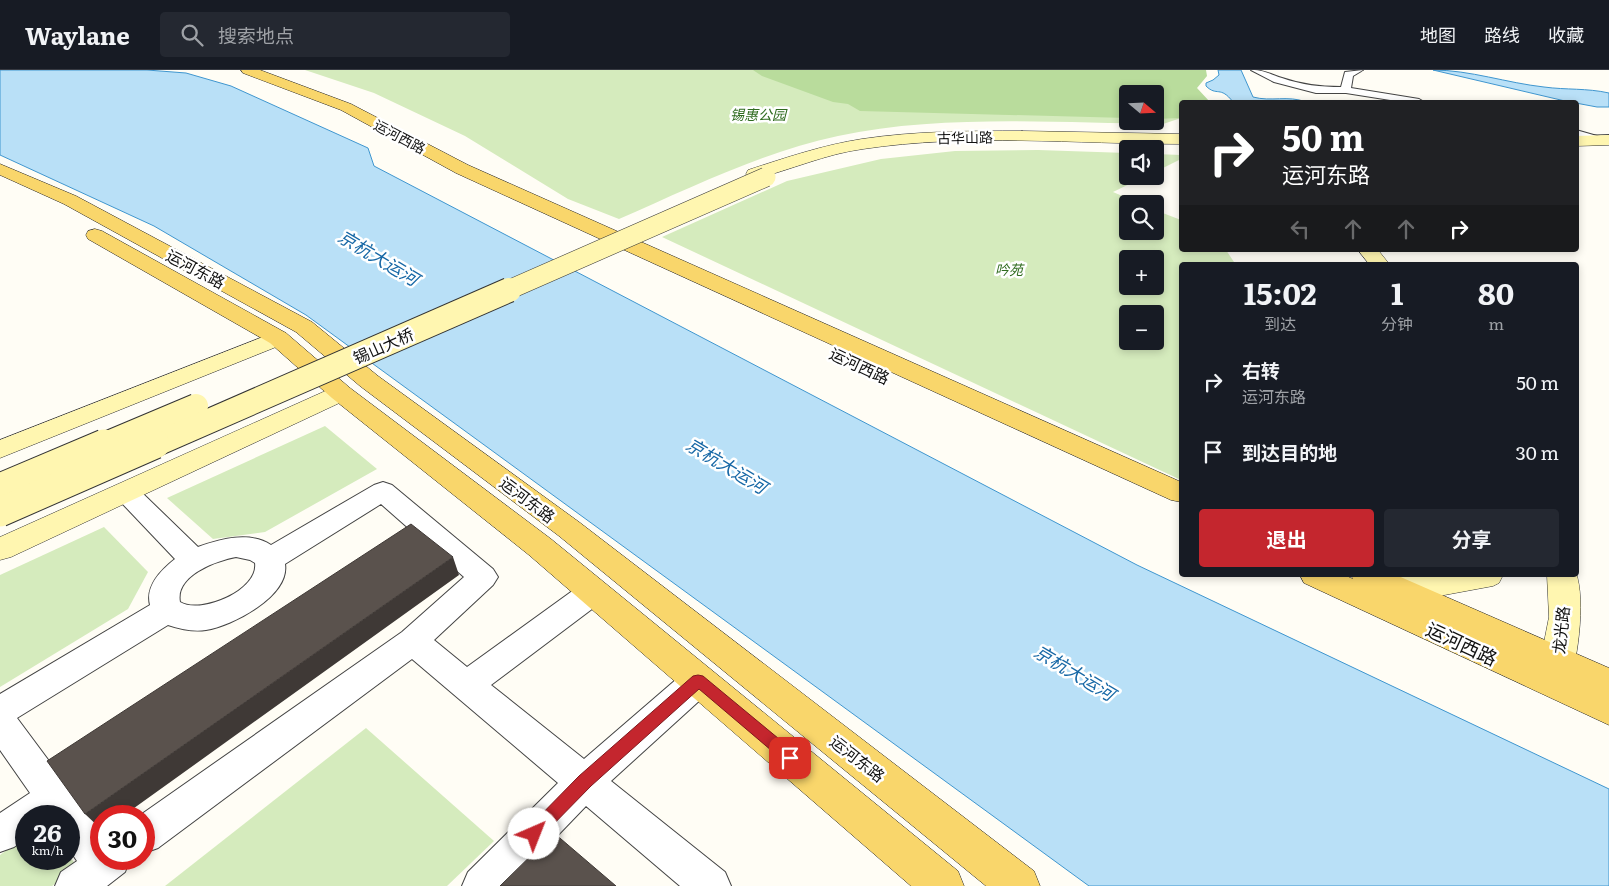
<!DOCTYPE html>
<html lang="zh">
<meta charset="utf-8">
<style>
:root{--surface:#171b24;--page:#242831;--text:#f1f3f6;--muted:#9ea1a6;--line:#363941;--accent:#c4262e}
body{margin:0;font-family:Literata,"Noto Sans SC",serif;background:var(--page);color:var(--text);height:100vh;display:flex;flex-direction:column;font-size:19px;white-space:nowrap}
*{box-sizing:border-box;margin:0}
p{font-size:16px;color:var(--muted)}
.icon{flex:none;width:28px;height:28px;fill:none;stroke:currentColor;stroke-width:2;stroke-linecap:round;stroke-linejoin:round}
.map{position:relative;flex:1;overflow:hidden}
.side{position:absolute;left:1179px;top:192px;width:400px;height:315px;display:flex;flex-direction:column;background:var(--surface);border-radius:5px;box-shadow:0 2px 8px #0003}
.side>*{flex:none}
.banner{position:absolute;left:1179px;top:30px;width:400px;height:152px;border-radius:5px;box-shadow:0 2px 8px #0003;background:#202124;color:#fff;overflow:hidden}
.needle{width:32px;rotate:109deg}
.tools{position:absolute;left:1119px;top:15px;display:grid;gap:10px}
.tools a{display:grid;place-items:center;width:45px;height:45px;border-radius:5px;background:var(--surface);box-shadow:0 2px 8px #0003;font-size:25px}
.speed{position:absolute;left:15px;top:735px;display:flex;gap:10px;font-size:25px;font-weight:700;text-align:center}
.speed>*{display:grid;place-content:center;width:65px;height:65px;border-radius:50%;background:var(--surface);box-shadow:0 2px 8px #0003;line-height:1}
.speed small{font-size:12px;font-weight:400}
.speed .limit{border:8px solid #d22;background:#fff;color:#111}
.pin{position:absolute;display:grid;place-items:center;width:42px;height:42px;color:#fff;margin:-21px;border-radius:10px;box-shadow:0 2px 8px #0006}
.me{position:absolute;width:55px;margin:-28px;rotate:44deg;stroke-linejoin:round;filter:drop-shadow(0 0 4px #0008)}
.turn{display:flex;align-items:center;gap:18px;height:105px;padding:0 20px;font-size:22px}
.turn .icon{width:65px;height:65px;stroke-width:2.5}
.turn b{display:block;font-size:35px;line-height:42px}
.lanes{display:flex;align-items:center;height:48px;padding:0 20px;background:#0003;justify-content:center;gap:25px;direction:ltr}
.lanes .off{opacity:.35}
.eta{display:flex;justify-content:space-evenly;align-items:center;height:85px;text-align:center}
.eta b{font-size:30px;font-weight:700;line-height:35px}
.primary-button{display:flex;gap:10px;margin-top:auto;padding:10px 20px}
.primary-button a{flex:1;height:58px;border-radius:5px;background:var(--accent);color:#fff;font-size:20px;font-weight:700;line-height:58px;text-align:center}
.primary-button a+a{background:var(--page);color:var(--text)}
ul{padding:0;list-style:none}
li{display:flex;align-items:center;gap:15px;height:70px;padding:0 20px}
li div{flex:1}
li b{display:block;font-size:19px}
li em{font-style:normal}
header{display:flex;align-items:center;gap:30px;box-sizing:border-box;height:70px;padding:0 25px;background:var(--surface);border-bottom:1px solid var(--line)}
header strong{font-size:24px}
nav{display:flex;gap:28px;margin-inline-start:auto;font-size:18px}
.search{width:350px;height:45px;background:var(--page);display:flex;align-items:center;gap:12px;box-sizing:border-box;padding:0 18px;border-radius:5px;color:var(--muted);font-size:19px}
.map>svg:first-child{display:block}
</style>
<header>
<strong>Waylane</strong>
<div class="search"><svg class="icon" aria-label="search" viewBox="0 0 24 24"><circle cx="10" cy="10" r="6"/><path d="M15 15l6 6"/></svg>搜索地点</div>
<nav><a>地图</a><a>路线</a><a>收藏</a></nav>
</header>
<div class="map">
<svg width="1609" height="816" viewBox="0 0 1609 816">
<rect width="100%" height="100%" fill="#fffdf5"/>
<g fill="#d5ebbd" fill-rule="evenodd">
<path d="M305,0H1187L1181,32V48L1163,54C1058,53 941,44 838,66C762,82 690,118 619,149L568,129L465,66L374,23ZM1128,24H1155V51H1128Z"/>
<path d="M1038,80L1127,83L1128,106H1146L1113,122L1141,134H1128V161H1155V140L1181,150V180H1226L1236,195H1181V410L662,167L787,111L881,89L955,81ZM1128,189H1155V216H1128ZM1128,244H1155V271H1128Z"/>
<polygon points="1155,84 1181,85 1181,89 1155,102"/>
<polygon points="325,356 377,399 265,462 213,469 167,428"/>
<polygon points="104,457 148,502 128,539 0,617 0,505"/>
<polygon points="366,658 494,771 447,816 165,816"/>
<polygon points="26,766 26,789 69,789 69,786 78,797 52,816 0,816 0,785"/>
</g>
<polygon fill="#b9dc9c" points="753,0 1206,0 1207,6 1197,18 1210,32 1181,32 1181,48 1155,49 1155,24 1128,24 1127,48 860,41 848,34 833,32 762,6"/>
<g fill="#b9e0f7" stroke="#3f96cf">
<polygon points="0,0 147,0 186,3 231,16 368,78 374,96 1137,495 1609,719 1609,816 1089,816 306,245 154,156 0,85"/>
<path d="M1218,0H1241L1253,27C1271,32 1288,25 1306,32H1233C1220,15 1217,27 1206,16V13L1213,10L1219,5Z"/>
<path d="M1433,0C1470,0 1507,13 1544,17C1566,20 1587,18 1609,23V37H1597L1565,31Z"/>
</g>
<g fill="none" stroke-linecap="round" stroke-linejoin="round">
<g stroke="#444" stroke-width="2">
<g id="pedestrian">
<path d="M1251,0C1265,0 1269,4 1282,8C1302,15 1321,17 1341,17L1345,2L1363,0L1353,6L1351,18L1419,29L1424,32H1403L1346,23H1316L1274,12Z"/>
<polygon points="1576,60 1604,68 1606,70 1600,73 1576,67"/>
</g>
</g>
<g stroke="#444" stroke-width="2">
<path id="minor" d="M383,412L392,415L493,499L498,507L493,515L434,570L467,597L582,514L593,511L604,514L608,522L604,530L491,615L584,689L686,601L698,597L710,601L715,611L710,621L611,711L725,802L731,816H680L586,736L509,816H462L468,802L558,713L412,589L158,778L144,783V746H139L402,562L464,507L381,434L285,494C290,526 232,556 206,560C193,562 180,559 168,555L17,648L101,761V789H130L125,802L107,816H55L61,802L77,791L69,779V746H26V768L14,777L0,782V743L30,723L0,680V624L150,535C145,516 161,500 175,489L117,428L113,422L117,416L126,413L135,416L198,477C221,469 249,461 271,475L374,415ZM236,487L250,490L255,493C259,520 201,545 180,532C175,506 215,491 236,487Z"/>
</g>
<g stroke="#333" stroke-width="1">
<g id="secondary">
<path d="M1022,61L1181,64V74C1075,74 969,63 863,79C825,84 791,100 754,109L748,108L746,104L748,100C785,88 823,75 862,69C915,61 969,61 1022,61Z"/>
<polygon points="1609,65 1609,75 1576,76 1576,66"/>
<polygon points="1358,180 1378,180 1390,195 1370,195"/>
<polygon points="278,261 286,263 289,268 286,273 0,388 0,370"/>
<polygon points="341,316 350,318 353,323 350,328 11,487 0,490 0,467 332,318"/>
<path d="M1576,503C1586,529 1578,598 1565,623L1553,627L1541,623L1536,613L1549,547L1547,505H1576Z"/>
<polygon points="1368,505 1503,505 1499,513 1493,516 1439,526 1372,513"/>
</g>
</g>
<g stroke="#222" stroke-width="1">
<g id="primary">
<polygon points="241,0 260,0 351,34 468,95 1181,412 1181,432 1171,430 456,103 341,40 243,3"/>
<polygon points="0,94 76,126 312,252 378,306 579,452 1034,801 1040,816 986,816 559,466 360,316 296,262 64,134 0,105"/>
<polygon points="95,159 102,161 286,263 350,318 551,469 958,801 964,816 911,816 529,485 332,328 270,273 88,169 86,165 88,161"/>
<polygon points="1300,505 1344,505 1353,509 1351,505 1396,505 1609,598 1609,655 1304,513"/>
</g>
</g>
<use href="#pedestrian" fill="#fff" fill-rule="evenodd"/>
<use href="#minor" fill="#fff" fill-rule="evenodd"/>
<use href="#secondary" fill="#fff6b0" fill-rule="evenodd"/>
<use href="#primary" fill="#f9d66b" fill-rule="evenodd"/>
<g stroke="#333" stroke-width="20" stroke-linecap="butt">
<polyline id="secondary-bridge-far2" points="506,221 766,107"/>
</g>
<g stroke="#333" stroke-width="26" stroke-linecap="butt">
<g id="secondary-bridge-far1">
<polyline points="101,376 196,336"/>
<polyline points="152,376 509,220"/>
</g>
</g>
<g stroke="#333" stroke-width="31" stroke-linecap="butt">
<g id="secondary-bridge">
<polyline points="0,418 104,374"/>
<polyline points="0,442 155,374"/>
</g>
</g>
<use href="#secondary-bridge-far2" stroke="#fff6b0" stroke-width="19"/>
<use href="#secondary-bridge-far1" stroke="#fff6b0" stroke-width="24"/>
<use href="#secondary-bridge" stroke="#fff6b0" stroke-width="29"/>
</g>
<polygon fill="#3f3936" points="453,487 459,505 123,746 101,746 101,759 85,744"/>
<g fill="#5a524d" stroke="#3f3936">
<polygon points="411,454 453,487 85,744 47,691"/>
<polygon points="554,763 616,816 500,816"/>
</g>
<polygon fill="#c4262e" stroke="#7f191e" points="698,605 703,606 796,683 798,688 796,692 790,695 785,692 699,619 591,716 539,769 534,772 528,769 525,764 528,758 579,706 693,606"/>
<g text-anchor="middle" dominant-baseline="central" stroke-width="5" stroke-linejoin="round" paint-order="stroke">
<g font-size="14" font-style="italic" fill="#2f6b1f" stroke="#fff">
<text x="758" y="44">锡惠公园</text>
<text x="1009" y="199">吟苑</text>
</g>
<g font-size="14" fill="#111" stroke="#fff">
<text transform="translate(400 66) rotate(28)">运河西路</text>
<text transform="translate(965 67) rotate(-1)">古华山路</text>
</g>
<g font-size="16" fill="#111" stroke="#fff">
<text transform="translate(196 198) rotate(28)">运河东路</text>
<text transform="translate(383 275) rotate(-24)">锡山大桥</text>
<text transform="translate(860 295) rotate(25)">运河西路</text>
<text transform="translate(528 429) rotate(37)">运河东路</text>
<text transform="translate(1560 560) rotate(-84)">龙光路</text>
<text transform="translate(858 688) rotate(38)">运河东路</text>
</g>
<g font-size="18" font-style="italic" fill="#1768a6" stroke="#fff">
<text transform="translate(379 187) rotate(31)">京杭大运河</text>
<text transform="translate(727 395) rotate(31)">京杭大运河</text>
<text transform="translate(1075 602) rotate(31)">京杭大运河</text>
</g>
<g font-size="19" fill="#111" stroke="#fff">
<text transform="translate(1462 573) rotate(25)">运河西路</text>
</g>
</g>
</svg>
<div class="tools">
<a><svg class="needle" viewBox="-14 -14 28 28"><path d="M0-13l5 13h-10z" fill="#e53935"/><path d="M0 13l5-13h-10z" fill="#9ea1a6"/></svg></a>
<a><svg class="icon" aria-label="sound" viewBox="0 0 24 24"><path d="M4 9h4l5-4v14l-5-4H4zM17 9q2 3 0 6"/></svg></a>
<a><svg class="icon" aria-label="search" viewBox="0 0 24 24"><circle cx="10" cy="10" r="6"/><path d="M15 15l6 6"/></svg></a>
<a>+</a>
<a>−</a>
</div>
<div class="speed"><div>26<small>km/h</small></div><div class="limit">30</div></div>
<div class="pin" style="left:790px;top:688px;background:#d93025"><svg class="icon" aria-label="arrive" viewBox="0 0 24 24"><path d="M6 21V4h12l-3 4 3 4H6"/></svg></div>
<svg class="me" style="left:534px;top:764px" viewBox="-20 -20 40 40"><circle r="19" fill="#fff"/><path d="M0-13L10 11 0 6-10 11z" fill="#c4262e"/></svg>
<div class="banner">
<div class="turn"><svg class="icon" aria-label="right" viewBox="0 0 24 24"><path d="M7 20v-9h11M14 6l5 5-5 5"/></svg><div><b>50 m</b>运河东路</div></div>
<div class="lanes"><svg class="icon off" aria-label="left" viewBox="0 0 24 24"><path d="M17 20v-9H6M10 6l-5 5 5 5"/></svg><svg class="icon off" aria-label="ahead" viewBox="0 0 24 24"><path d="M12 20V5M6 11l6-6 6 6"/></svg><svg class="icon off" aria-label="ahead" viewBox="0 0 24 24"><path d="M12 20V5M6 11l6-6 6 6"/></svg><svg class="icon" aria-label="right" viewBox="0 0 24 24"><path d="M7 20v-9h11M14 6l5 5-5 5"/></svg></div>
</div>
<section class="side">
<div class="eta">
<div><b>15:02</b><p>到达</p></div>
<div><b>1</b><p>分钟</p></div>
<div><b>80</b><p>m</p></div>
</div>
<ul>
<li><svg class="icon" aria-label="right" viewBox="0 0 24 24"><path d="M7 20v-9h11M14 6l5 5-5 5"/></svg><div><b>右转</b><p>运河东路</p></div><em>50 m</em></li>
<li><svg class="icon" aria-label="arrive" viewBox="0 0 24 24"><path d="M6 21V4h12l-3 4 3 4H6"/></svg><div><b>到达目的地</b></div><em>30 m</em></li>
</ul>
<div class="primary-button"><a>退出</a><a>分享</a></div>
</section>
</div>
